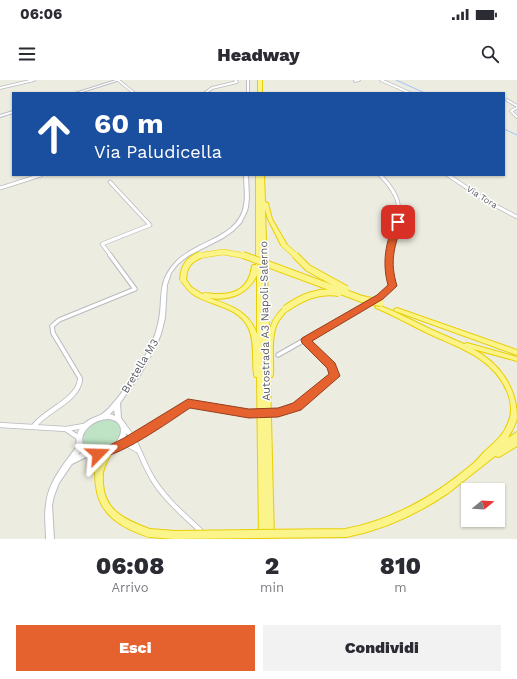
<!DOCTYPE html>
<html lang="it">
<style>
:root{--surface:#fff;--page:#f2f2f3;--text:#2b2b33;--muted:#7c7c81;--accent:#e5612e}
body{margin:0;font-family:"Work Sans",sans-serif;background:var(--page);color:var(--text);height:100vh;display:flex;flex-direction:column;font-size:15px;white-space:nowrap}
*{box-sizing:border-box;margin:0}
p{font-size:13px;color:var(--muted)}
.icon{flex:none;width:22px;height:22px;fill:none;stroke:currentColor;stroke-width:2;stroke-linecap:round;stroke-linejoin:round}
.map{position:relative;height:459px;overflow:hidden}
.drawer{display:flex;flex-direction:column;background:var(--surface);flex:1}
.drawer>*{flex:none}
.guide{position:absolute;left:12px;top:12px;width:493px;height:84px;border-radius:0px;box-shadow:0 1px 3px #0004;background:#1a4fa0;color:#fff;overflow:hidden}
.needle{width:26px;rotate:72deg}
.controls{position:absolute;left:461px;top:403px;display:grid;gap:8px}
.controls a{display:grid;place-items:center;width:44px;height:44px;border-radius:0px;background:var(--surface);box-shadow:0 1px 3px #0004;font-size:20px}
.pin{position:absolute;display:grid;place-items:center;width:34px;height:34px;color:#fff;margin:-17px;border-radius:8px;box-shadow:0 2px 6px #0006}
.me{position:absolute;width:44px;margin:-22px;rotate:68deg;stroke-linejoin:round;filter:drop-shadow(0 0 3px #0008)}
.turn{display:flex;align-items:center;gap:14px;height:84px;padding:0 16px;font-size:18px}
.turn .icon{width:52px;height:52px;stroke-width:2.5}
.turn b{display:block;font-size:28px;line-height:34px}
.eta{display:flex;justify-content:space-evenly;align-items:center;height:68px;text-align:center}
.eta b{font-size:24px;font-weight:800;line-height:28px}
.button{display:flex;gap:8px;margin-top:auto;padding:8px 16px}
.button a{flex:1;height:46px;border-radius:0px;background:var(--accent);color:#fff;font-size:16px;font-weight:800;line-height:46px;text-align:center}
.button a+a{background:var(--page);color:var(--text)}
.status{display:flex;justify-content:space-between;align-items:center;height:28px;padding:0 20px;background:var(--surface);direction:ltr}
.status svg{height:11px;fill:currentColor}
header{display:flex;justify-content:space-between;align-items:center;height:52px;padding:0 16px;background:var(--surface);font-size:18px;font-weight:800}
.map>svg:first-child{display:block}
</style>
<div class="status"><b>06:06</b><svg viewBox="0 0 49 12"><path d="M0 12V9h3v3zM5 12V6h3v6zM10 12V3h3v9zM15 12V0h3v12zM26 1h20v11H26zM47 4h2v5h-2z"/></svg></div>
<header><svg class="icon" aria-label="menu" viewBox="0 0 24 24"><path d="M4 6h16M4 12h16M4 18h16"/></svg>Headway<svg class="icon" aria-label="search" viewBox="0 0 24 24"><circle cx="10" cy="10" r="6"/><path d="M15 15l6 6"/></svg></header>
<div class="map">
<svg width="517" height="459" viewBox="0 0 517 459">
<rect width="100%" height="100%" fill="#ecece1"/>
<path fill="#bee4c5" d="M101,339L115,341C134,357 99,382 84,363L83,355L91,344Z"/>
<g fill="none" stroke-linecap="round" stroke-linejoin="round">
<g stroke="#a0c2fd" stroke-width="1">
<polyline points="396,0 425,13"/>
<polyline points="504,49 517,55"/>
</g>
<g stroke="#b9bac0" stroke-width="3.5">
<g id="street-far3">
<polyline points="118,0 134,13"/>
<polyline points="381,0 410,13"/>
<polyline points="355,1 359,0"/>
<polyline points="0,8 34,0"/>
<polyline points="205,13 212,8 237,2 235,0"/>
<polyline points="507,20 517,26"/>
<polyline points="517,28 511,31 517,37"/>
</g>
</g>
<g stroke="#b9bac0" stroke-width="4.5">
<g id="street-far2">
<path d="M380,95C411,126 396,139 389,176"/>
<polyline points="448,95 485,120 517,137"/>
<polyline points="110,102 150,145 102,164 111,176"/>
<polyline points="0,108 41,95"/>
</g>
</g>
<g stroke="#b9bac0" stroke-width="5.5">
<g id="street-far1">
<polyline points="306,260 332,286 335,295 328,301"/>
<polyline points="278,275 380,217 393,206 389,184 389,175"/>
<polyline points="80,301 80,298 53,253 52,246 59,240 135,209 110,175"/>
</g>
</g>
<g stroke="#b9bac0" stroke-width="6">
<g id="street">
<polyline points="278,333 297,327 329,300"/>
<polyline points="0,345 66,349 84,346"/>
<path d="M123,345C138,361 142,383 154,401C168,423 190,440 209,459"/>
<path d="M34,346C46,330 77,321 80,300"/>
<polyline points="67,350 79,358"/>
<polyline points="125,363 188,324 249,333"/>
<polyline points="125,363 137,370"/>
</g>
</g>
<g stroke="#bcbdc5" stroke-width="2">
<g id="secondary">
<polygon points="116,0 120,0 79,13 75,13"/>
<rect x="247" y="0" width="2" height="13"/>
<polygon points="13,31 13,33 0,37 0,35"/>
<path d="M244,95H248L249,118L248,127L247,131L241,143L233,151L223,158L188,176L178,184L171,193L167,205L165,238L161,254L156,266L140,295L120,323L121,338L126,345L127,352L124,361L119,367L112,373L101,376L90,375L72,384L59,403L54,416L52,425L54,459H46C46,448 44,436 46,425C48,402 64,384 77,366C74,354 81,344 91,339C95,337 99,336 102,334C105,332 107,330 109,328C118,318 126,307 133,296C143,280 154,263 158,244C164,221 156,204 174,184C180,176 190,171 199,166C217,157 241,148 244,125C246,115 244,105 244,95ZM114,330L115,336L110,334ZM109,339C112,340 115,340 117,342C127,351 116,365 107,369C102,371 96,371 92,370C75,365 83,349 94,343C99,340 104,339 109,339ZM81,371L83,372L78,375Z"/>
</g>
</g>
<g stroke="#e9cf04" stroke-width="2">
<g id="highway">
<rect x="258" y="0" width="4" height="13"/>
<path d="M256,95H264L265,122L268,123L272,139L287,165L284,167L281,165L268,139L265,129L269,253C271,242 276,235 283,228H287L288,229C285,233 281,237 278,242C270,257 274,278 273,295L272,297L270,298L274,459H259L257,297H255L254,295C252,280 255,262 249,249C239,226 213,227 194,215C188,211 184,205 180,199L181,198H185L191,207L202,214C206,212 210,214 214,214C236,215 249,208 252,186L253,185H256ZM257,195V254C249,231 230,225 209,218C230,221 248,214 257,195Z"/>
<path d="M378,225L393,231L430,249L464,264L467,263L517,277V281L473,269C499,283 517,307 517,338C516,345 511,352 508,358L517,352V366L501,376L498,377L495,376L447,414L444,415L441,414L440,411L441,408C451,401 461,394 470,386C476,382 480,376 485,371C494,363 504,355 508,343C513,333 511,321 507,311C492,276 456,267 425,252C409,244 393,235 376,228L375,227Z"/>
<polygon points="397,228 517,270 517,275 395,231 394,230 395,229"/>
<path d="M108,369L111,370L112,372C109,377 106,383 104,389C102,393 103,399 103,404C105,433 129,441 152,450L153,453L152,456L149,457C124,449 99,436 96,406C94,392 97,387 90,373L91,371L94,370L97,371L101,378L105,370Z"/>
</g>
</g>
<use href="#street-far3" stroke="#fff" stroke-width="2"/>
<use href="#street-far2" stroke="#fff" stroke-width="3"/>
<use href="#street-far1" stroke="#fff" stroke-width="3.5"/>
<use href="#street" stroke="#fff" stroke-width="4.5"/>
<use href="#secondary" fill="#fff" fill-rule="evenodd"/>
<use href="#highway" fill="#fbf48a" fill-rule="evenodd"/>
<g stroke="#b9bac0" stroke-width="6" stroke-linecap="butt">
<polyline id="street-bridge" points="249,333 278,333"/>
</g>
<g stroke="#e9cf04" stroke-width="6" stroke-linecap="butt">
<g id="highway-bridge-far2">
<polyline points="284,165 296,176"/>
<polyline points="197,176 223,172 246,176"/>
</g>
</g>
<g stroke="#e9cf04" stroke-width="8" stroke-linecap="butt">
<g id="highway-bridge-far1">
<polyline points="243,175 362,219 381,223"/>
<polyline points="295,175 308,188 346,209"/>
<path d="M183,199C184,187 188,180 200,175"/>
<path d="M285,229C302,217 318,210 339,213"/>
</g>
</g>
<g stroke="#e9cf04" stroke-width="10" stroke-linecap="butt">
<path id="highway-bridge" d="M149,453L175,455L346,453C382,446 413,432 444,411"/>
</g>
<use href="#street-bridge" stroke="#fff" stroke-width="4.5"/>
<use href="#highway-bridge-far2" stroke="#fbf48a" stroke-width="5"/>
<use href="#highway-bridge-far1" stroke="#fbf48a" stroke-width="6"/>
<use href="#highway-bridge" stroke="#fbf48a" stroke-width="8"/>
</g>
<path fill="#e5612e" stroke="#953f1e" d="M396,141L402,142C395,168 389,179 397,206L383,219L312,261L335,283L340,296L301,330L278,337L249,338L190,328C173,339 112,383 94,377L93,374L94,370L106,367L124,358L188,319L249,329L278,328L293,323L329,294L327,288L302,263L301,260L302,258L377,215L388,205C382,184 385,161 396,141Z"/>
<g text-anchor="middle" dominant-baseline="central" stroke-width="3" stroke-linejoin="round" paint-order="stroke">
<g font-size="9" fill="#5a5c62" stroke="#fff">
<text transform="translate(482 117) rotate(32)">Via Tora</text>
</g>
<g font-size="11" fill="#5a5c62" stroke="#fff">
<text transform="translate(265 241) rotate(-91)">Autostrada A3 Napoli-Salerno</text>
<text transform="translate(140 286) rotate(-59)">Bretella M3</text>
</g>
</g>
</svg>
<div class="controls">
<a><svg class="needle" viewBox="-14 -14 28 28"><path d="M0-13l5 13h-10z" fill="#e53935"/><path d="M0 13l5-13h-10z" fill="#7c7c81"/></svg></a>
</div>
<div class="pin" style="left:398px;top:142px;background:#d93025"><svg class="icon" aria-label="arrive" viewBox="0 0 24 24"><path d="M6 21V4h12l-3 4 3 4H6"/></svg></div>
<svg class="me" style="left:98px;top:374px" viewBox="-20 -20 40 40"><path d="M0-17L14 15 0 8-14 15z" fill="#e5612e" stroke="#fff" stroke-width="4"/></svg>
<div class="guide">
<div class="turn"><svg class="icon" aria-label="ahead" viewBox="0 0 24 24"><path d="M12 20V5M6 11l6-6 6 6"/></svg><div><b>60 m</b>Via Paludicella</div></div>
</div>
</div>
<section class="drawer">
<div class="eta">
<div><b>06:08</b><p>Arrivo</p></div>
<div><b>2</b><p>min</p></div>
<div><b>810</b><p>m</p></div>
</div>
<div class="button"><a>Esci</a><a>Condividi</a></div>
</section>
